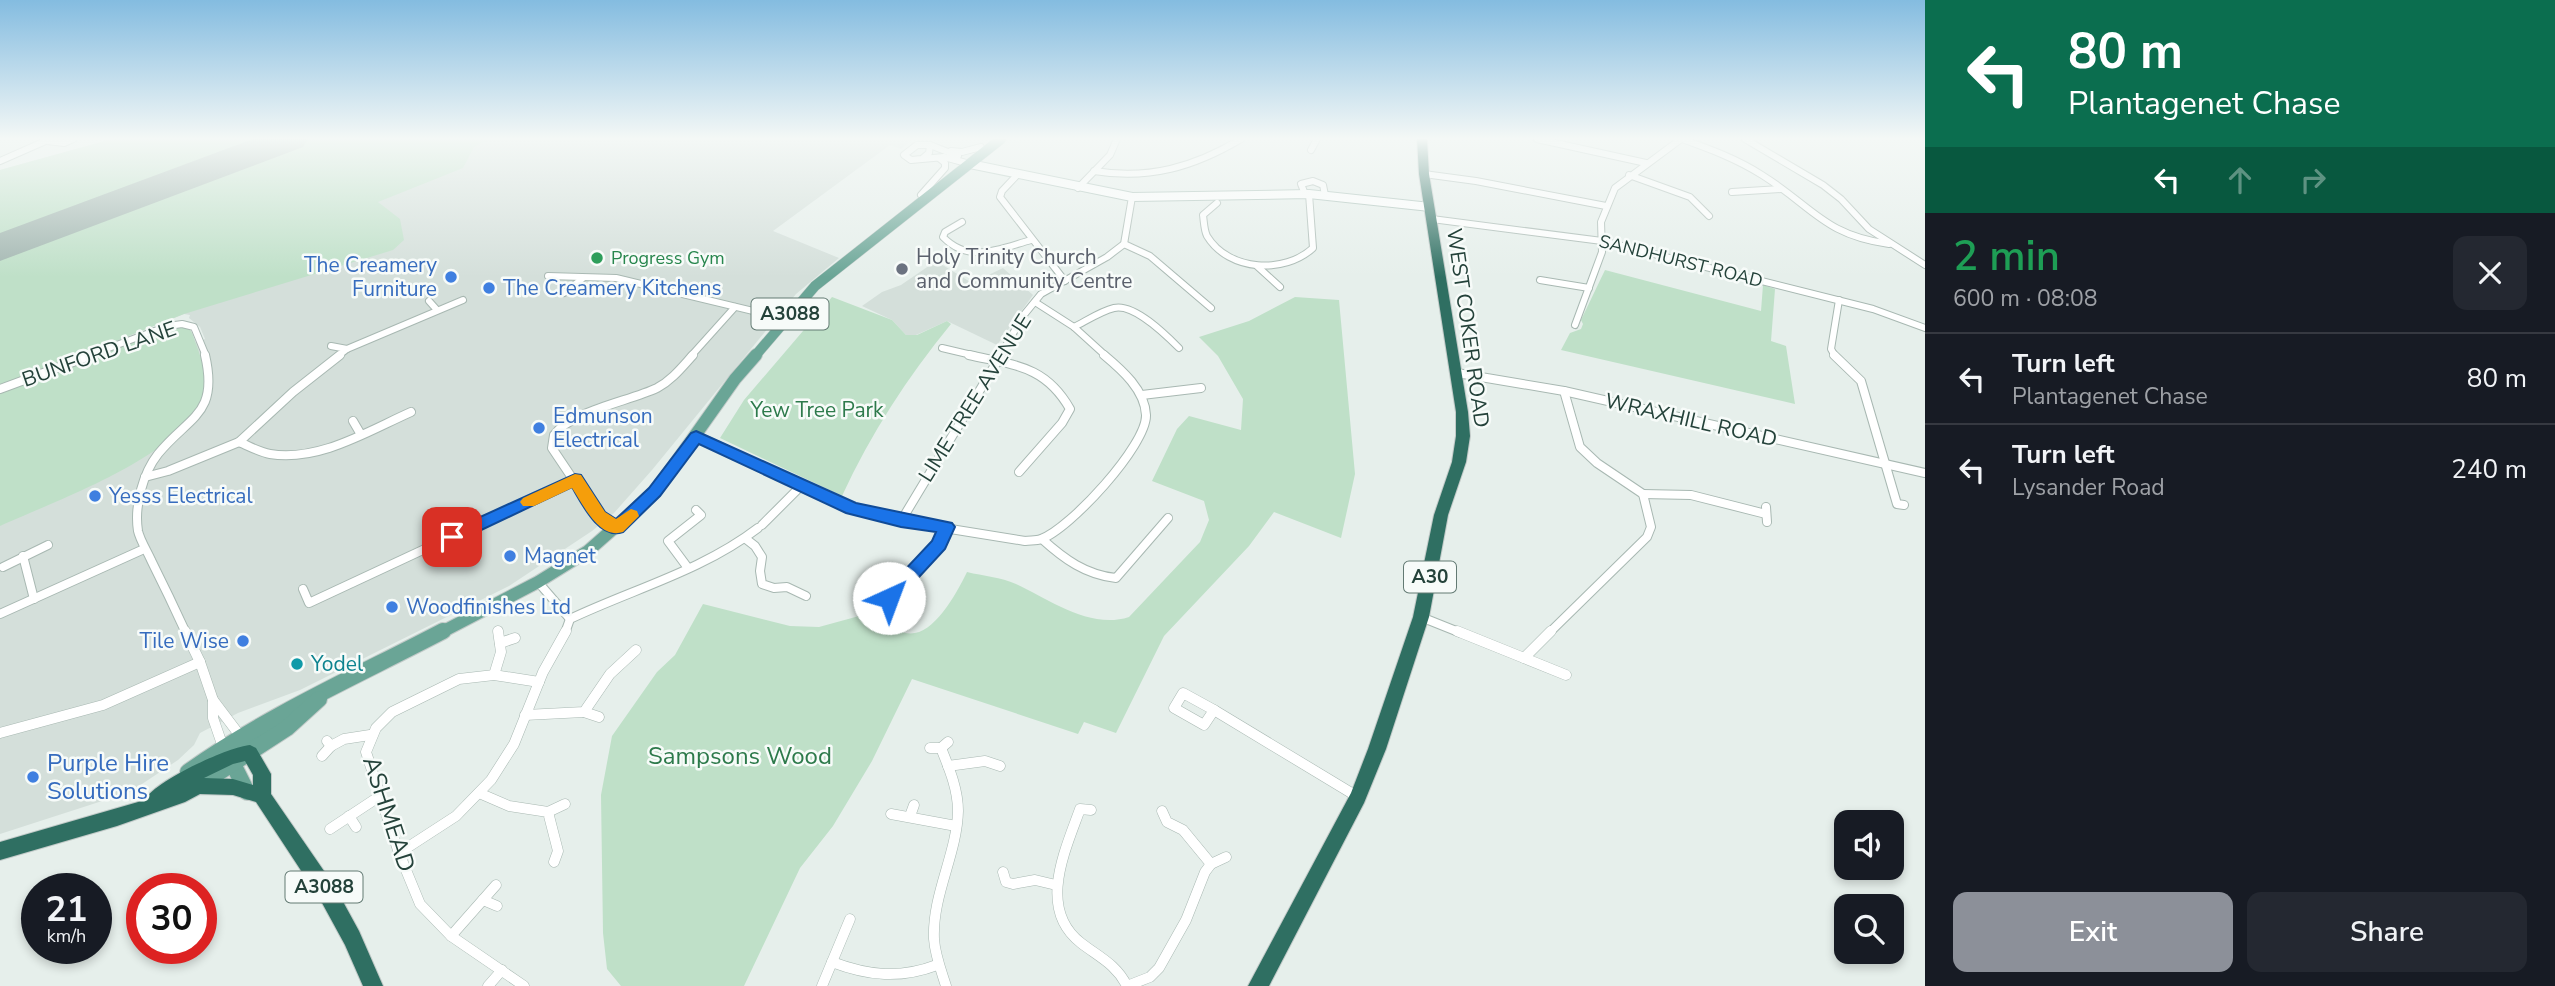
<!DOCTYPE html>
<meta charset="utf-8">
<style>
:root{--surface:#171b24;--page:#242831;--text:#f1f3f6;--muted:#9ea1a6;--line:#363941;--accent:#8c9099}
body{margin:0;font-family:"Nunito Sans",sans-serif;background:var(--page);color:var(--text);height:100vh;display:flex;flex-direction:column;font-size:26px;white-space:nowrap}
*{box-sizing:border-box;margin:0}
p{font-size:23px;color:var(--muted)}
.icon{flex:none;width:38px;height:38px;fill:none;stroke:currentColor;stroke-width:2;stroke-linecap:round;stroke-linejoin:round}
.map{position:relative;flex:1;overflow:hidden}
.sheet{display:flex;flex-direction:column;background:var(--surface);width:630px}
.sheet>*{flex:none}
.hud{background:#0b6e4f;color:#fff;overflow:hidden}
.buttons{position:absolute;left:1834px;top:810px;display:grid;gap:14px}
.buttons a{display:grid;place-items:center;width:70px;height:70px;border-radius:14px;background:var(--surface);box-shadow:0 4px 10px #0003;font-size:35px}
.speed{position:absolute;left:21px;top:873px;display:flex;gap:14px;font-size:35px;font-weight:700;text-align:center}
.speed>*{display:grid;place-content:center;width:91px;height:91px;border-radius:50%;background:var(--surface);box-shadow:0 4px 10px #0003;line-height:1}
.speed small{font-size:18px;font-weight:400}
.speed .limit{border:10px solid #d22;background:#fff;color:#111}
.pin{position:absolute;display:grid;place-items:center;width:60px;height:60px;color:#fff;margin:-30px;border-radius:14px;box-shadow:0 4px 10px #0006}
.me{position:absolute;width:77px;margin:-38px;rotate:43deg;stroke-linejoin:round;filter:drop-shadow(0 0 5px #0008)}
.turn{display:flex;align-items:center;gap:24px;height:147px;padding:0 28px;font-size:32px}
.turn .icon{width:91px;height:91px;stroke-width:2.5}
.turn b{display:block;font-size:49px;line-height:60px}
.lanes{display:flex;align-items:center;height:66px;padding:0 28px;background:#0003;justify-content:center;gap:35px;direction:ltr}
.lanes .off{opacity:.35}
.round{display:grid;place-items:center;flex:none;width:74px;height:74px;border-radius:14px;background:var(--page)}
.summary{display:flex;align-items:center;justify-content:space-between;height:119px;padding:0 28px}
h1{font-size:42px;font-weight:600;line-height:52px;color:#1e9e55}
.action{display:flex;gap:14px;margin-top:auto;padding:14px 28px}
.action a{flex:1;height:80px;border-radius:14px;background:var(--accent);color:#fff;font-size:28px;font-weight:600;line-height:80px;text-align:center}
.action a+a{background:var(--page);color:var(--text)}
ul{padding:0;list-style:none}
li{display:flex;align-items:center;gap:21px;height:91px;padding:0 28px;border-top:2px solid var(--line)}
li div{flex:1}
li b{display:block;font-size:26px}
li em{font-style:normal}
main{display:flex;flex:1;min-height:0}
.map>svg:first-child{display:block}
</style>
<main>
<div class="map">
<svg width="1925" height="986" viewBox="0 0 1925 986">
<rect width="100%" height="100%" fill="#e6efeb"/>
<g fill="#d4dfda">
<polygon points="112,139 909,139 912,140 901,149 890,145 773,231 839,258 796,294 652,470 614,513 592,531 509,586 300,690 238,713 200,733 194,745 178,760 130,792 0,834 0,390 192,333 196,343 205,339 200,327 189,318 190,315 184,314 40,371 0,384 0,170"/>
<polygon points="936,261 972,283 1003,268 1033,295 997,345 947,321 916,335 906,335 892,320 862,306 882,292 901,285"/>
</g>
<g fill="#bfe0c8">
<polygon points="112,139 489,139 474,147 463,168 378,202 400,219 404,240 393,250 184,314 40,371 0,384 0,170"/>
<polygon points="1605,270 1761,311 1763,285 1775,289 1771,341 1786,346 1795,404 1561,350 1570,333 1581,329 1583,324 1581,320"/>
<path d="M832,297L892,320L906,335H917L947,321L951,324C907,378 871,433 842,496L720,438L744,400Z"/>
<path d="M1295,297L1339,300L1355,474L1341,538L1274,512L1249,546L1164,636L1116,733L1084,722L1078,734L912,679L872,761L833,826L800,868L744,986H621L607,969L603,933L601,795L612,736L657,672L675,655L703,604L790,626L819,627L881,610C914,667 950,607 967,572C983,576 1001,577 1016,584C1049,599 1090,630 1129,617L1200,542L1209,520L1204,501L1152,481L1177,429L1189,416L1241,430L1243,399L1218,356L1199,337L1249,321Z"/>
<path d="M178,326L189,328L192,333C198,350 208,372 204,391C193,453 54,501 0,526V390Z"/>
</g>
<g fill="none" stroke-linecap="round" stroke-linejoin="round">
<polygon fill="#a2b6b0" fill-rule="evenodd" points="253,139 308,139 303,147 0,261 0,233"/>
<g stroke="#a8b8b2" stroke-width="8">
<g id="street-far2">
<polyline points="1537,139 1646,163"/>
<path d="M1682,139C1710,149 1737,159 1762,175C1813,207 1824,235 1889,244"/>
<polyline points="1745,139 1823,185 1841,199 1869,229 1925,265"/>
<polyline points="47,141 64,143 73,139"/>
<polyline points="930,145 958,156"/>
<polyline points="1311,150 1317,139"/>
<polyline points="951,151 962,152 981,147"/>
<polyline points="923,158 929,153 930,145 917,145 904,155 911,160 944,157 970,164"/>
<polyline points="0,161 50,139"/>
<path d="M1094,171C1149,180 1194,167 1241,139"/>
<polyline points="1018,174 1002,191 1000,197 1065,281"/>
<polyline points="1424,174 1476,181 1606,206"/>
<polyline points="1629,175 1690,197 1709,216"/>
<polyline points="1078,188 1110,155 1117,139"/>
<polyline points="1732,192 1781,189"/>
<polyline points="1305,194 1301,184 1313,181 1323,185 1325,195"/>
<polyline points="921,195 945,168 945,163 939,158"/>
<path d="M1217,203L1203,215C1204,222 1204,230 1207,236C1229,272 1285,274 1313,248L1309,194"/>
<polyline points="1432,219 1602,241 1873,309 1925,328"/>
<path d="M962,222L945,232L943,237C969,264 999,249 1031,240"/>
<polyline points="1124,244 1150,256 1211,308"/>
<polyline points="1257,266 1280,287"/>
<polyline points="548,276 616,278 786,319"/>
<polyline points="1540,280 1589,288"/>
<polyline points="564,293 583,278"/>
<polyline points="429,301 437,310"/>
<polyline points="1035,302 1074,327 1106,356"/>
<polyline points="1575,325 1602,252 1601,222 1615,188 1681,139"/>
<path d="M1074,327C1086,321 1101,311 1114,308C1134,303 1166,335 1179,348"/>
<polyline points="331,346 347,349"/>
<polyline points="942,348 976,356"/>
<polyline points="87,356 168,326 182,324 194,327 206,356"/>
<polyline points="338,356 347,349 463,300"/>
<polyline points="691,356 735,307"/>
<polyline points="1000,356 1023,316 1041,294 1107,257 1124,244 1132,197"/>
<polyline points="1835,356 1831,349 1839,300"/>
</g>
</g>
<g stroke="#a8b8b2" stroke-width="10">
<g id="street-far1">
<path d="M969,355C1013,365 1045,365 1070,409L1062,423L1019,472"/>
<polyline points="1834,355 1861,381 1897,504 1904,505"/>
<polyline points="1457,373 1564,391 1925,473"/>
<polyline points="0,389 92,355"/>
<polyline points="1142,395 1201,388"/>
<polyline points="353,421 360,433"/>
<path d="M697,436L852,508L901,521L1025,541C1030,540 1036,541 1041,539C1070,529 1147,445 1146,415C1145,390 1122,370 1104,355"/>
<path d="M239,442C249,446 259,452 270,454C319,462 368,431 411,412"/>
<polyline points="145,477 168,471 239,442 293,392 340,355"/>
<polyline points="1643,494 1691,495 1766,514"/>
<polyline points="1766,507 1767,522"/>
<polyline points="901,521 1001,355"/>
<polyline points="762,525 802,485"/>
<path d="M617,528L599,517L593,509L552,448L554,435C571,411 630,401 657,388C672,380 682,367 693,355"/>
<polyline points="746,539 755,546 762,557 760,571 762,584 774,588 787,587 806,596"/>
<path d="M1042,539C1064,559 1086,575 1116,578L1168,518"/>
<polyline points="23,556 34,599"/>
<polyline points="3,567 48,545"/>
<polyline points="688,568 668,541 701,515 696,510"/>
<polyline points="538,582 570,619"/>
<polyline points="303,589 309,603 575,479"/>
<polyline points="889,598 939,545 946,527"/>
<polyline points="0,614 144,549"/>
<polyline points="1421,617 1461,633"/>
<path d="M186,633C175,609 163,584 151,560C147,551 140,540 138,531C134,506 143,473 158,454C189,416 219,415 205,355"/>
<path d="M565,633L570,619C633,589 702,571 758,528"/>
<polyline points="1549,633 1647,537 1651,527 1643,494 1597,463 1580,447 1564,391"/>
</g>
</g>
<g stroke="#a8b8b2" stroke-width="11">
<g id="street">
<polyline points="185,631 200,662 213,700 241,737"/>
<polyline points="1457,631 1524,658 1551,631"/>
<polyline points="500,643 515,638"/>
<polyline points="1524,658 1566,675"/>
<polyline points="494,675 501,652 498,631"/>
<polygon points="1183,693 1214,710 1204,725 1174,708"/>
<polyline points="213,700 213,718 223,747"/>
<polyline points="1214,710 1358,797"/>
<polyline points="584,712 599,717"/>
<polyline points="525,715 584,712 610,674 636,650"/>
<polyline points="0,733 103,705 200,662"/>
<polyline points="327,741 331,746 344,739 370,735"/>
<polyline points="930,748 941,748"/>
<polyline points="322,756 331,746"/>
<polyline points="948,766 985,761 1000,766"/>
<polyline points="479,793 509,806 548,812 558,851 554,862"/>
<path d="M1091,810L1080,809C1065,851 1037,909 1081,943C1099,957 1116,964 1127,986"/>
<polyline points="1162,811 1167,822 1183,830 1211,864"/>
<polyline points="548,812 565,804"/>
<polyline points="891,814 956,826"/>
<polyline points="349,816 356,827"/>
<polyline points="910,816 914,805"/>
<polyline points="330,829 380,796"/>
<polyline points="399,853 456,816 491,780 514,744 543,672 566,631"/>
<polyline points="1003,872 1006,882 1013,884 1035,880 1056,885"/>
<polyline points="483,900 497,906"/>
<polyline points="451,936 496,885"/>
<polyline points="832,962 850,919"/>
<polyline points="488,986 502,970"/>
<polyline points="524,986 451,936 420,904 399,853 366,752 376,728 392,712 459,679 494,675 539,682"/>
<path d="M822,986L832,962C869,976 900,979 937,965"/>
<path d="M946,986C941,970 935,955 934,939C932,895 957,854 958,811C958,789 949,768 941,748L948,742"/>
<polyline points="1127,986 1150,977 1159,968 1186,920 1205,872 1211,864 1226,857"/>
</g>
</g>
<g stroke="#a4bbb3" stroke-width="10">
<polyline id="secondary" points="970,164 1132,197 1309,194 1430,207"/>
</g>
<g stroke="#c2cac8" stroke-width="11">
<polyline id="primary-far2" points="755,356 815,286 1001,139"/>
</g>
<g stroke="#c2cac8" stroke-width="14">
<polyline id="primary-far1" points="440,633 538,582 588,551 655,492 735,379 756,355"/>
</g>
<g stroke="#c2cac8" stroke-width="18">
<g id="primary">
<polyline points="227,747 245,744 274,728"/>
<polyline points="230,758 247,792"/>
<path d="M188,772C268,715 357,676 443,631"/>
<polyline points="198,786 287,728 319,699"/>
</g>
</g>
<g stroke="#c2cac8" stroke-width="2">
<g id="highway">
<polygon points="1417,139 1427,139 1429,174 1468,412 1470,436 1466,462 1448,515 1429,617 1386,749 1364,803 1269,986 1248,986 1351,793 1368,749 1413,617 1434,515 1452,462 1456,436 1456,412 1419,174"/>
<path d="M250,745L256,748L271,774V794L335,887L359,931L383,986H363L345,945L321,901L256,802L233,795L200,794L185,802L117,826L0,860V842L145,800C154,781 228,747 250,745ZM245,761L253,775V785L233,779L204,778L233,764Z"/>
</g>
</g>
<use href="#street-far2" stroke="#fff" stroke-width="6"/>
<use href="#street-far1" stroke="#fff" stroke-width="8"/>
<use href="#street" stroke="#fff" stroke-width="10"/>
<use href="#secondary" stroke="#fff" stroke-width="8"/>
<use href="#primary-far2" stroke="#6aa596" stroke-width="10"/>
<use href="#primary-far1" stroke="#6aa596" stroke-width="12"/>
<use href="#primary" stroke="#6aa596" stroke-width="16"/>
<use href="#highway" fill="#2f6f62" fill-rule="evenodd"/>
</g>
<linearGradient id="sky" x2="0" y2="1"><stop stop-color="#84bce0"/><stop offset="0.5" stop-color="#f4f8f6"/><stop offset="1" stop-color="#f4f8f6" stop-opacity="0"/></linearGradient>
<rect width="1925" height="277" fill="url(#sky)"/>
<path fill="#1a73e8" stroke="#114b97" stroke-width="2" d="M696,431L856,503L952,523L955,527L945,549L895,603H883L880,598L883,593L932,541L936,532L901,527L846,513L699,444L660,496L623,532C599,540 582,504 572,487L458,541L452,543L444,537L447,532L575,474L581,475L605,512L616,519L649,488L691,433Z"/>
<path fill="#f59e0b" d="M575,474L581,475L605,512L616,519L631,509L637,511L639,516L623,532C599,540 583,504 572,488L534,506H523L520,502L523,498Z"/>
<circle fill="#2e9e5b" stroke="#f7fbf9" stroke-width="2.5" cx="597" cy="258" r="7"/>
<circle fill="#6b7280" stroke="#f7fbf9" stroke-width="2.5" cx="902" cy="269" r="7"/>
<g fill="#3f7fe0" stroke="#f7fbf9" stroke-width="2.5">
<circle cx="451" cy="277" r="7"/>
<circle cx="489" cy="288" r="7"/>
<circle cx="539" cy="428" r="7"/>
<circle cx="95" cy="496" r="7"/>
<circle cx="510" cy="556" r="7"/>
<circle cx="392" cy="607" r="7"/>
<circle cx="243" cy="641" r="7"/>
<circle cx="33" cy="777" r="7"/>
</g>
<circle fill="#0f9aa8" stroke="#f7fbf9" stroke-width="2.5" cx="297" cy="664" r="7"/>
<g text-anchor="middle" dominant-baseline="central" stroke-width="5" stroke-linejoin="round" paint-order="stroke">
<g font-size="18" fill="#27864d" stroke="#f7fbf9" text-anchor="start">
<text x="611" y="258">Progress Gym</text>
</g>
<g font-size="18" fill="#24423a" stroke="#f7fbf9">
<text transform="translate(1681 261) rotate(14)">SANDHURST ROAD</text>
</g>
<g fill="#f7fbf9" stroke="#637a73" stroke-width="2">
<rect x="751.5" y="298.5" width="77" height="31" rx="5"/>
<rect x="1404" y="561.5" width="52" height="31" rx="5"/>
<rect x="285.5" y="871.5" width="77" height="31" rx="5"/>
</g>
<g font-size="19" font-weight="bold" fill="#24423a">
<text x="790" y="314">A3088</text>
<text x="1430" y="577">A30</text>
<text x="324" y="887">A3088</text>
</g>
<g font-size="21" fill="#5b616d" stroke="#f7fbf9" text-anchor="start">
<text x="916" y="257">Holy Trinity Church<tspan x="916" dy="24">and Community Centre</tspan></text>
</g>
<g font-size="21" fill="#366cbe" stroke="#f7fbf9" text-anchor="start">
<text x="437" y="265" text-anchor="end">The Creamery<tspan x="437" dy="24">Furniture</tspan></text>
<text x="503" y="288">The Creamery Kitchens</text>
<text x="553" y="416">Edmunson<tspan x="553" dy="24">Electrical</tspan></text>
<text x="109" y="496">Yesss Electrical</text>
<text x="524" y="556">Magnet</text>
<text x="406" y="607">Woodfinishes Ltd</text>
<text x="229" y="641" text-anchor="end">Tile Wise</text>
</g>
<g font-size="21" fill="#24423a" stroke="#f7fbf9">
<text transform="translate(1468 328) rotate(82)">WEST COKER ROAD</text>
<text transform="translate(99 354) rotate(-19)">BUNFORD LANE</text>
<text transform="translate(975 398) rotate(-58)">LIME TREE AVENUE</text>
<text transform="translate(1691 420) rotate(13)">WRAXHILL ROAD</text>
</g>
<g font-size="21" fill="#2d7a4b" stroke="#f7fbf9">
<text x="817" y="410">Yew Tree Park</text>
</g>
<g font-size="21" fill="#0d838f" stroke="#f7fbf9" text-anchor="start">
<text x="311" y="664">Yodel</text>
</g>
<g font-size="24" fill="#2d7a4b" stroke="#f7fbf9">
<text x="740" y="756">Sampsons Wood</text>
</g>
<g font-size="24" fill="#366cbe" stroke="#f7fbf9" text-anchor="start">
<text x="47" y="763">Purple Hire<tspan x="47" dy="28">Solutions</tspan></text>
</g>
<g font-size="24" fill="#24423a" stroke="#f7fbf9">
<text transform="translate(389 814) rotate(72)">ASHMEAD</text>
</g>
</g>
</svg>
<div class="buttons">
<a><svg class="icon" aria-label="sound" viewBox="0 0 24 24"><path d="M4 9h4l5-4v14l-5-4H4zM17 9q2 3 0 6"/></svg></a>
<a><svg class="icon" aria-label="search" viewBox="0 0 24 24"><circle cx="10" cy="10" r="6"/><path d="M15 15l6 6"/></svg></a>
</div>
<div class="speed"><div>21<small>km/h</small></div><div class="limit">30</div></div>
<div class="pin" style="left:452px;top:537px;background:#d93025"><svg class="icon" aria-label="arrive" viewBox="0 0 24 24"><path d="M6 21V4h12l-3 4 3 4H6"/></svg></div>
<svg class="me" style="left:889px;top:598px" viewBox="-20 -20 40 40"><circle r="19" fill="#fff"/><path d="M0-13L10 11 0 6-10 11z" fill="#1a73e8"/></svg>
</div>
<section class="sheet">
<div class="hud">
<div class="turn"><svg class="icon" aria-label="left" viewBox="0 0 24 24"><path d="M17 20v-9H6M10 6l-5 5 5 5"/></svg><div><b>80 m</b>Plantagenet Chase</div></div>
<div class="lanes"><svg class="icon" aria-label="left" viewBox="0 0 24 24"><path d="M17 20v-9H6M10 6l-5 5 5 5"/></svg><svg class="icon off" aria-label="ahead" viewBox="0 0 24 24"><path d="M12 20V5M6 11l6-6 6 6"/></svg><svg class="icon off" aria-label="right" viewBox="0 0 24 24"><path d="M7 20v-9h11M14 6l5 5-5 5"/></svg></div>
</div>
<div class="summary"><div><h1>2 min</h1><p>600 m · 08:08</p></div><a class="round"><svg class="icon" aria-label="close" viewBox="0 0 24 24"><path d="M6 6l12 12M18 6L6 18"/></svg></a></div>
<ul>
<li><svg class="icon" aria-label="left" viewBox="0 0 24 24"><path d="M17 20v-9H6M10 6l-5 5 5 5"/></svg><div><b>Turn left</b><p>Plantagenet Chase</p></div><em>80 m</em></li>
<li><svg class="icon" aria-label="left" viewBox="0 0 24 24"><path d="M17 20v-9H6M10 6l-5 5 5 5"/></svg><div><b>Turn left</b><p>Lysander Road</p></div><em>240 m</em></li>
</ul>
<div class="action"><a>Exit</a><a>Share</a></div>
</section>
</main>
